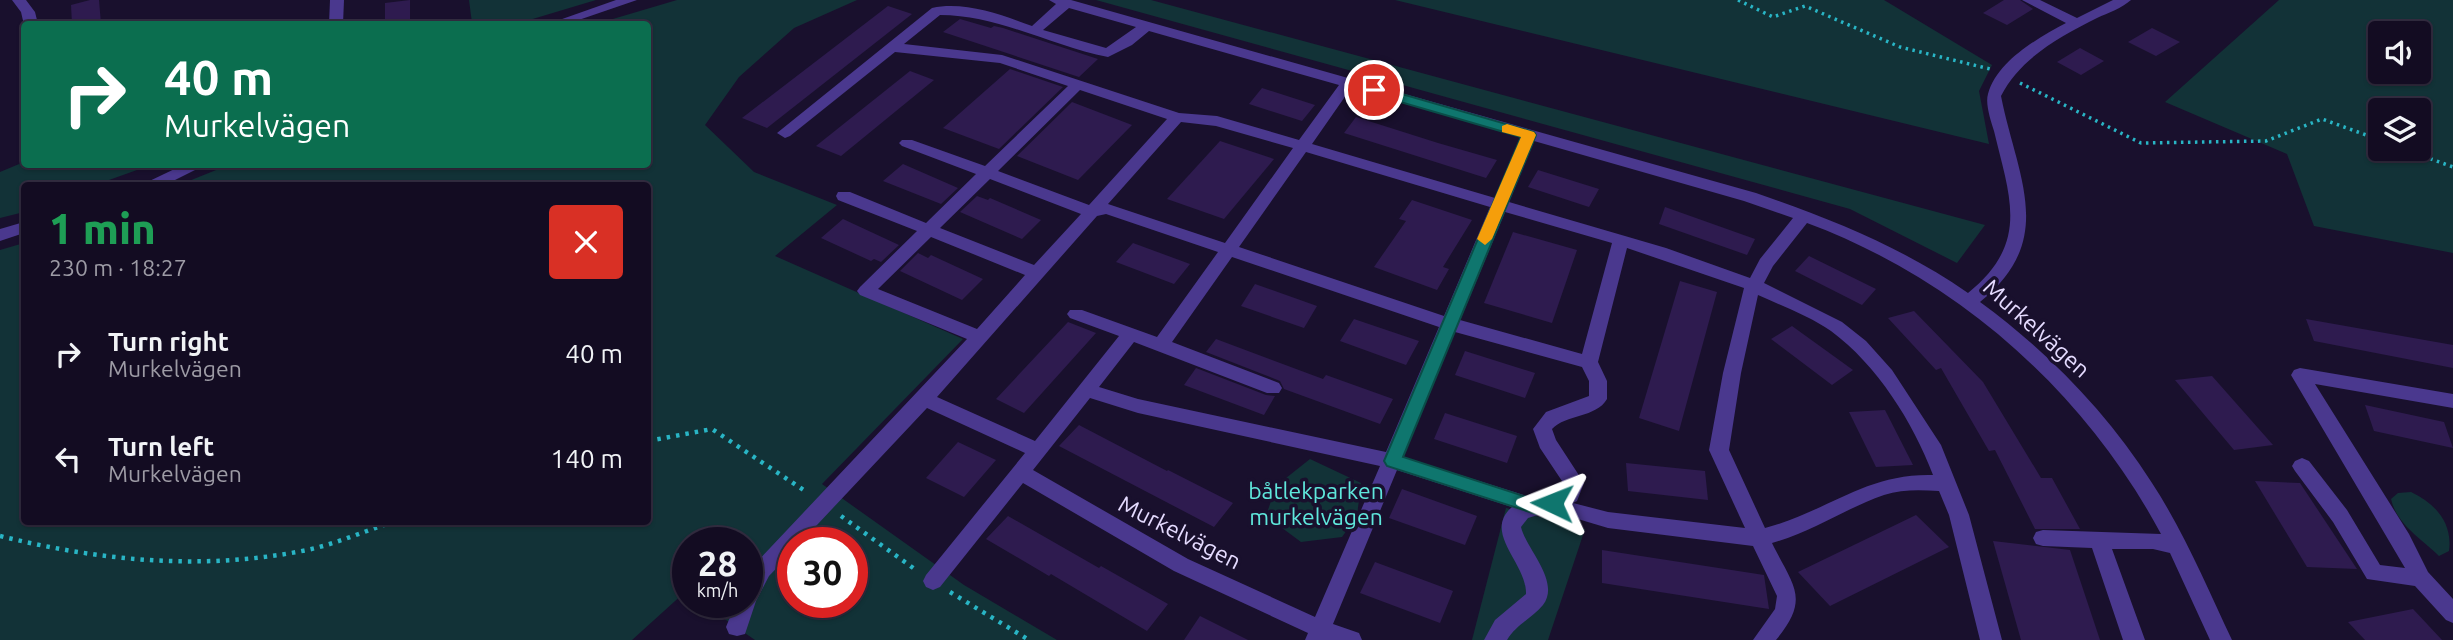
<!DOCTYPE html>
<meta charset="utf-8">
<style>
:root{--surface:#130c22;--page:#201a2f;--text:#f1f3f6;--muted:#9d9ba5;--line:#322c40}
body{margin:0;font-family:Ubuntu,sans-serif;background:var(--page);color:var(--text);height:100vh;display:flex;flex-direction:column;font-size:26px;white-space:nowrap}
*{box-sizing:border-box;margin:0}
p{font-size:23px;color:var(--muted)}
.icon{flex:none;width:38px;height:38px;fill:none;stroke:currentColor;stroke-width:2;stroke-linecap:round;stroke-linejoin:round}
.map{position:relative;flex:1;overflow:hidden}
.panel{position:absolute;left:21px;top:182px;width:630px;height:343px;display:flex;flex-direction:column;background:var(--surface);border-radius:7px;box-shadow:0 2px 5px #0004,0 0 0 2px var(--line)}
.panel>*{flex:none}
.top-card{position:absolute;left:21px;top:21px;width:630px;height:147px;border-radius:7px;box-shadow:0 2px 5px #0004,0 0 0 2px var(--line);background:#0b6e4f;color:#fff;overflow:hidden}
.controls{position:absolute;left:2368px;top:21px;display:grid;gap:14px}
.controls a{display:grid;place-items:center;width:63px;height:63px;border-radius:7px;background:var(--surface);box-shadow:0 2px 5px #0004,0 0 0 2px var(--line);font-size:35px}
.speed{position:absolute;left:672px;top:527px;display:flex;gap:14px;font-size:35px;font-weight:700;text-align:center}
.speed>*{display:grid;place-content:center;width:91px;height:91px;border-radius:50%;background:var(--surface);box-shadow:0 2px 5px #0004,0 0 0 2px var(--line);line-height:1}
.speed small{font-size:18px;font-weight:400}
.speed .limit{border:10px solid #d22;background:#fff;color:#111}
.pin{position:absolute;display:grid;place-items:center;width:60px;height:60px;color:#fff;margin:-30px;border:4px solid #fff;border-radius:50%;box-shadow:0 2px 7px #0007}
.me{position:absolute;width:77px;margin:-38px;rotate:272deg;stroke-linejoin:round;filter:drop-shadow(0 0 5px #0008)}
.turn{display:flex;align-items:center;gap:24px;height:147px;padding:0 28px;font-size:32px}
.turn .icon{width:91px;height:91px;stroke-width:2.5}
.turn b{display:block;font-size:49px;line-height:60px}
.round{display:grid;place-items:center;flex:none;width:74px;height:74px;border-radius:7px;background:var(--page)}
.head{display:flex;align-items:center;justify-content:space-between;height:119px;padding:0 28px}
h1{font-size:42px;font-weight:800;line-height:52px;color:#1e9e55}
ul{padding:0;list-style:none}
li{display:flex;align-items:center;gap:21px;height:105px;padding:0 28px}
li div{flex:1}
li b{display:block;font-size:26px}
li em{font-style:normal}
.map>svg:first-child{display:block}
</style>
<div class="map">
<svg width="2453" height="640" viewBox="0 0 2453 640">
<rect width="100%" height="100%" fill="#19102d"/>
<g fill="#123237" fill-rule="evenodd">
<polygon points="469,0 596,0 516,24 466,24 472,23"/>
<path d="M677,0H857L794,28L739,77L705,125L754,172L837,205L775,256L963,339L822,484L964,585L1057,640H755L700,602H747V542H688V593L685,592L632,640H0V250L24,243V522H648V186L179,185L231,164H648V24H596ZM793,542H852V602H793Z"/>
<polygon points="1096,0 1151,0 1985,225 1957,263 1850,209"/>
<polygon points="1395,0 1884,0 1992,65 1979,91 1989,144"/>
<path d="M2279,0H2453V253L2314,226L2287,154L2165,102ZM2380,33H2418V72H2380ZM2380,110H2418V149H2380Z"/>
<polygon points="24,162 24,164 151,165 95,185 24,186 24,212 0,218 0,172"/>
<polygon points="1310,459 1361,483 1357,516 1342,537 1301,542 1266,516 1276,486"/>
<path d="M2411,492C2435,503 2453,523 2449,551L2439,556C2421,538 2397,525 2391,499L2398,493Z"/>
<polygon points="1506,508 1585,529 1548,640 1472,640"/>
</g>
<g fill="#2e1b4f">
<polygon points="90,0 99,0 101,24 72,24 71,5"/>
<polygon points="410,0 410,24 385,24 385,3"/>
<polygon points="2004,0 2020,0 2033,9 2007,25 1983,13"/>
<polygon points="888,6 912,14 767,128 742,118"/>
<polygon points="960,19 991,28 994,26 1003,28 1098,59 1079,77 943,32"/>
<polygon points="2152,28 2180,42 2156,56 2128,42"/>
<polygon points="2080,48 2104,61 2081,75 2057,62"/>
<polygon points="1010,69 1063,87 999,149 943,128"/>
<polygon points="910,71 934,80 841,156 816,146"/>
<polygon points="1262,88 1315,105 1302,121 1249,104"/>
<polygon points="1072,102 1132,125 1078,180 1017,156"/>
<polygon points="1356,117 1438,143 1497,160 1486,178 1344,133"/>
<polygon points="1220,141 1274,159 1224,219 1167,199"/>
<polygon points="903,164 958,188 941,204 883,181"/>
<polygon points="1538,170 1599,189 1589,207 1528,187"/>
<polygon points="977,196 988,200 990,198 1041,220 1022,239 960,212"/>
<polygon points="1412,200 1472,220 1443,267 1449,269 1437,290 1374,267 1406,221 1399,219"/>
<polygon points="1665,207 1755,239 1747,255 1659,224"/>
<polygon points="843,219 899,245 881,262 874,259 871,261 821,238"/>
<polygon points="1513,232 1577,250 1552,323 1484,303"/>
<polygon points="1133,243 1190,264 1174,284 1116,262"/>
<polygon points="918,253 928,258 931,255 983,279 962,300 900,271"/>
<polygon points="1809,256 1876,289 1862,305 1795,271"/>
<polygon points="1680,281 1717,292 1679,431 1639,418"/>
<polygon points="1255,284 1317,306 1304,328 1241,306"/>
<polygon points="1914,311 1983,382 2041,478 2052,478 2080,529 2035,529 1995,450 1989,451 1941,368 1936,370 1888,318"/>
<polygon points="1354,319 1419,341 1406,365 1340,341"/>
<polygon points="2306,319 2453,345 2453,368 2314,341"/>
<polygon points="1068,322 1096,333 1024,413 996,399"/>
<polygon points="1792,326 1853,370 1832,385 1771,339"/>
<polygon points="1216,339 1323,379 1326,375 1393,399 1380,424 1284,389 1280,381 1206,352"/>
<polygon points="1465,351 1535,373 1525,398 1455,375"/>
<polygon points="1196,368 1266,395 1275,396 1264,415 1184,385"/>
<polygon points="2212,376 2273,445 2234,450 2175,380"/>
<polygon points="2365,405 2444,422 2453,448 2374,431"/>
<polygon points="1885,410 1913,465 1876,467 1849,412"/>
<polygon points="1445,413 1517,436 1507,463 1434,439"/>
<polygon points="1079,425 1167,471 1168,470 1233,503 1214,527 1059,446"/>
<polygon points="958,442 996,460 964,497 926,478"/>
<polygon points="1626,463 1705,471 1708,500 1628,491"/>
<polygon points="2255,481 2300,483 2357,569 2307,567"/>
<polygon points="1402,489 1477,516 1465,545 1389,518"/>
<polygon points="1916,515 1949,547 1830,606 1798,572"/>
<polygon points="1008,516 1099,568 1101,566 1168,604 1147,631 1051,574 1049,576 986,539"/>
<polygon points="1993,541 2070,550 2100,640 2021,640"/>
<polygon points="1602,550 1764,575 1769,609 1602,583"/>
<polygon points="1375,562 1453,591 1440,623 1360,593"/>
<polygon points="2413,609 2442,640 2365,640 2348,622"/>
<polygon points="1200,616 1248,640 1184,640"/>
</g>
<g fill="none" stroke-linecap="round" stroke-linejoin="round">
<g stroke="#29b5c5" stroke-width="3.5" stroke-dasharray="2.5 4.5" stroke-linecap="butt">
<polyline points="1738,0 1773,17 1805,6 1900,47 1990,69"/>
<polyline points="2020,83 2141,143 2266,141 2322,119 2380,140"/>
<polyline points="2404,149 2453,167"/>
</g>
<g stroke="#29b5c5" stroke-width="4.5" stroke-dasharray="3.5 6" stroke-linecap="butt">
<polyline points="648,441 712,429 808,493"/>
<polyline points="841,516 916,570"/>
<path d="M0,536C101,561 204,571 307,550C336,544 364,531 393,522"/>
<polyline points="950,592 1029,640"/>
</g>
<g fill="#4a388e" fill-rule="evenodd">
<polygon points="12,0 26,0 35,12 38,24 24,25 21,12"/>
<polygon points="330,0 344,0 343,24 329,24"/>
<polygon points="616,0 637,0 567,24 548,24"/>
<path d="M1049,0H1071L1756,193C1831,219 1902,247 1968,293C2030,243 2010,198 1994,131C1991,121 1985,104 1988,94C1997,61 2038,38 2066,23L2022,0H2040L2077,18L2113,0H2131C2122,8 2108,13 2097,18C2060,37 2021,57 2001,96C2017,177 2058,239 1980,302C2047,351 2107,412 2152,483C2184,532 2207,587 2232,640H2210L2170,553L2153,549H2112L2145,640H2123L2092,548L2043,546L2036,544L2033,538L2036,532L2043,530L2161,534C2085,392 1958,279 1807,223L1773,266L1764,283L1842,322L1866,341L1892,370L1941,445L1969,515L2002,640H1980L1949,515L1939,491C1921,490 1902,489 1884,495C1846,508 1812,532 1772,543C1793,586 1811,598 1776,640H1753L1775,609L1777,596L1753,546L1608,528L1551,511L1528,518L1521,527C1526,549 1561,581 1543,605C1532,618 1516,625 1507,640H1484L1495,620L1526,594C1527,563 1482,533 1512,507L1397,470L1333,624L1359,633L1362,640H1305L1308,633L1174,571L1023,483L940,587L933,590L926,587L923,581L926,575L1025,453L927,408L801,542H793V551L769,576L756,601L745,634L737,636L729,634L726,627L736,602H747V578L755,564L967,339L860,295L857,291L860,287L917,231L838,200L836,196L838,192H850L926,223L976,174L902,146L899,143L902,140H912L985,166L1068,86L1000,63L895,52L790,136L785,138L777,133L932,8C965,1 1002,15 1032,26L1056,4ZM1069,8L1136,27L1106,48L1043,30ZM940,15C999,15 1051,46 1108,57L1132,45L1149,31L1339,85L1299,140L1217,116L1179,113L1002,55L904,44ZM1351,88L1521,137L1495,198L1312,144ZM1080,90L1167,119L1089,205L998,171ZM1181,122L1216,126L1293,148L1225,243L1108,204ZM1534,141L1744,201L1793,218L1760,259L1750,278L1666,248L1509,202ZM1306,152L1490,207L1444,316L1239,247ZM990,179L1081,214L1034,265L940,228ZM1505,212L1612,243L1582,354L1460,320ZM1106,214L1218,252L1157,337L1082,310H1070L1067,314L1070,318L1119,336L1035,441L937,397L1097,216ZM931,237L1025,275L977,329L878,289ZM1627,248L1744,288L1723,373L1709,450L1745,528L1608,512L1573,503L1577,501L1584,483L1556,440L1552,429C1566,414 1596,418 1607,399V381L1598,362ZM1232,257L1439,327L1386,452L1138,399L1099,387L1134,342L1267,393H1279L1282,388L1279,383L1172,342ZM1758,295C1782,306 1809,316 1831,331C1877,365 1913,422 1933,475C1865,473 1827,512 1765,528L1729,450L1741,373ZM1455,332L1582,367L1589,381V396L1546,412L1533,429L1540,448L1564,484L1562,490L1536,499L1403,457ZM1090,398L1138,413L1380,466L1315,617L1188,559L1033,470Z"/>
<polygon points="185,164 207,164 163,186 139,186"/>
<polygon points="24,222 24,233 0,241 0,229"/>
<polygon points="2300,368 2453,394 2453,408 2315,384 2409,534 2428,572 2453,599 2453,623 2446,620 2415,586 2367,579 2333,522 2295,471 2292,466 2295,461 2302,458 2309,461 2347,510 2380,565 2405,568 2291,375 2294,370"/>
</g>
</g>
<polygon fill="#0f766e" stroke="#0a4d48" stroke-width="2" points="1374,86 1534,132 1536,135 1403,457 1536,500 1552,495 1558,498 1561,503 1558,508 1536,514 1387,466 1384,461 1521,137 1369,93 1367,90"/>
<polygon fill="#f59e0b" points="1507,124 1534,132 1536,135 1492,239 1485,245 1477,239 1521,137 1502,132 1502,126"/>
<g text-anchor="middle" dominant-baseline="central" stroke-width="7" stroke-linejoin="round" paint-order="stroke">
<g font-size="23" fill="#e5dbff" stroke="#19102d">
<text transform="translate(2037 328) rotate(42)">Murkelvägen</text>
<text transform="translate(1180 532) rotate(27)">Murkelvägen</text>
</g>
<g font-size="23" fill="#5fe7dc" stroke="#19102d">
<text x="1316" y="490">båtlekparken<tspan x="1316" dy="26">murkelvägen</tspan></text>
</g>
</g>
</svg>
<div class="controls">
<a><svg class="icon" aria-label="sound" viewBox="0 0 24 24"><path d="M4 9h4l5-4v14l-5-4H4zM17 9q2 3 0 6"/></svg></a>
<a><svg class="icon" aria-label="layers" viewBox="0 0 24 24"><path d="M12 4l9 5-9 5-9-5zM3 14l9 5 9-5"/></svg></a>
</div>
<div class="speed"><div>28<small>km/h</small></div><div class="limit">30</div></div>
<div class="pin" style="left:1374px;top:90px;background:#d93025"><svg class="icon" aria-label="arrive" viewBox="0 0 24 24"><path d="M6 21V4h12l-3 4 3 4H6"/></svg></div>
<svg class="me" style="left:1552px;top:503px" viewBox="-20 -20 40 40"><path d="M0-17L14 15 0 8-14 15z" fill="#0f766e" stroke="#fff" stroke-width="4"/></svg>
<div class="top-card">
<div class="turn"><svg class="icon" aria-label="right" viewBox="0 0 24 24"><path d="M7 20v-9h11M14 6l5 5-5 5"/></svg><div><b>40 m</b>Murkelvägen</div></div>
</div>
<section class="panel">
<div class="head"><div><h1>1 min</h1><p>230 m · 18:27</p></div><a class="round" style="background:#d93025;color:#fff"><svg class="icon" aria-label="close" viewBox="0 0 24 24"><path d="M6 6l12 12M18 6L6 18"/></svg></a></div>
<ul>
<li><svg class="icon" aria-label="right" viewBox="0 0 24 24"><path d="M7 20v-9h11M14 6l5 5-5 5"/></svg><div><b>Turn right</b><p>Murkelvägen</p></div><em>40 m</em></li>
<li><svg class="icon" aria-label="left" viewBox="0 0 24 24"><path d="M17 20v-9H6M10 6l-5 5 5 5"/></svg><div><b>Turn left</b><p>Murkelvägen</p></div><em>140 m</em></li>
</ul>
</section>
</div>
